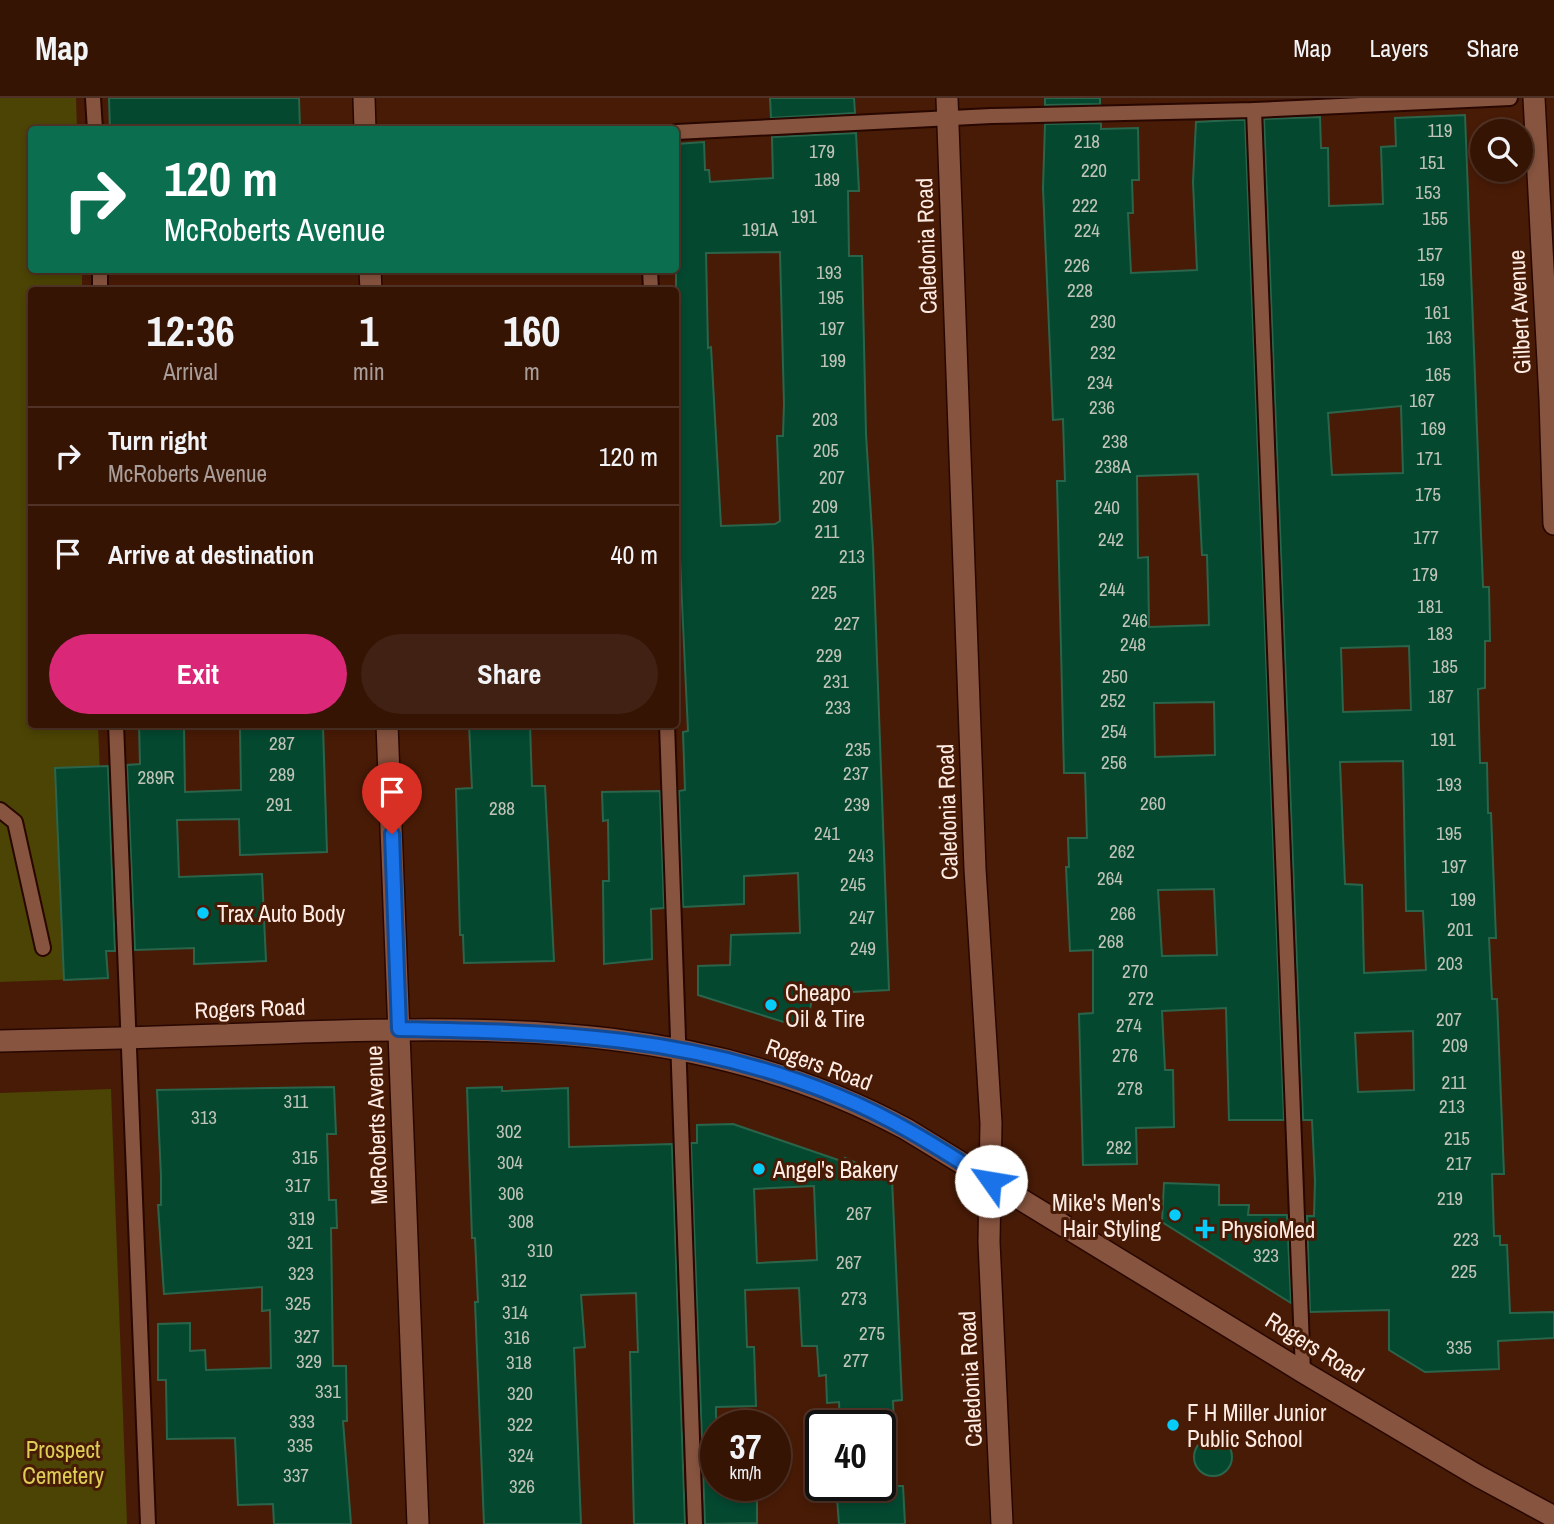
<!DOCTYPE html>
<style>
:root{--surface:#361404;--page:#412113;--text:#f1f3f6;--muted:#aa9e9a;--line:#503326;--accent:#db2777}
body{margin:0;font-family:"Archivo Narrow",sans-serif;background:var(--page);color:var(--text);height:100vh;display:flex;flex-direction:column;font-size:26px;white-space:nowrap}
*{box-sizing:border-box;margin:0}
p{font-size:23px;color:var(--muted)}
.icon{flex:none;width:38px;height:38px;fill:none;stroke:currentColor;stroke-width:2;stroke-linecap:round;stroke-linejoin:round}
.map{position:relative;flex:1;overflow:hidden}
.panel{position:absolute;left:28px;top:189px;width:651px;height:441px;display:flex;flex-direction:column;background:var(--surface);border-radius:7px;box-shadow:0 4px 10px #0003,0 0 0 2px var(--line)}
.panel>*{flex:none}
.hud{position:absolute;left:28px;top:28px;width:651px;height:147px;border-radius:7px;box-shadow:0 4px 10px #0003,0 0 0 2px var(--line);background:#0b6e4f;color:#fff;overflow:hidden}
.controls{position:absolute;left:1470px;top:21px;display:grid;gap:14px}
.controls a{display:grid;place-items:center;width:63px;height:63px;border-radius:50%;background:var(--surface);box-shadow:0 4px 10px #0003,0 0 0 2px var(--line);font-size:35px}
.speed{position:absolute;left:700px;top:1312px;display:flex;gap:14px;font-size:35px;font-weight:700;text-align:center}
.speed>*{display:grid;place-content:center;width:91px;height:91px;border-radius:50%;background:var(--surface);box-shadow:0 4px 10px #0003,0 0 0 2px var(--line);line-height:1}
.speed small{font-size:18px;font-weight:400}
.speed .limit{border:4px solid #111;border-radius:10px;background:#fff;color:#111}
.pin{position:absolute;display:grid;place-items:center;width:60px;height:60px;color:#fff;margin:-72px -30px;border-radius:50% 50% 50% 0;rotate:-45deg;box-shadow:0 0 7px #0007}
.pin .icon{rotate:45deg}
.me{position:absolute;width:77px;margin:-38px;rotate:302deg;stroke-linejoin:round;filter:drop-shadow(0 0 5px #0008)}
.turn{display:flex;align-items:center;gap:24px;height:147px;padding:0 21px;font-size:32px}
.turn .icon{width:91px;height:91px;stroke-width:2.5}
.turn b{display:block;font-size:49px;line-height:60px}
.eta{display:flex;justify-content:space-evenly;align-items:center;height:119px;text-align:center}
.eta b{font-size:42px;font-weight:700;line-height:49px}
.action{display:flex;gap:14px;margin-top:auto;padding:14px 21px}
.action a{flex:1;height:80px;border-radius:42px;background:var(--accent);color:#fff;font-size:28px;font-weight:700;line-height:80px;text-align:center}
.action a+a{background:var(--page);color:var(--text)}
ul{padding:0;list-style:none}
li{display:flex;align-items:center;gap:21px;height:98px;padding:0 21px;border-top:2px solid var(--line)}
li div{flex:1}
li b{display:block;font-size:26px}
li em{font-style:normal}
header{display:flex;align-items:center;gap:42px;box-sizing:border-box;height:98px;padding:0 35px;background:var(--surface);border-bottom:2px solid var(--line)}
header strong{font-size:33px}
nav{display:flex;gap:38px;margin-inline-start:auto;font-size:24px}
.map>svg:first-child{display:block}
</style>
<header>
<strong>Map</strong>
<nav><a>Map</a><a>Layers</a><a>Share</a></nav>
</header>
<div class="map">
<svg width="1554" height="1426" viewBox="0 0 1554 1426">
<rect width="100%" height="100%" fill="#481b06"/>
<g fill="#4b4404">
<polygon points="0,0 76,0 77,31 32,32 32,172 82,172 82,192 32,192 32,626 98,627 108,880 0,884"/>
<polygon points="111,991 127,1426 0,1426 0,995"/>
</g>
<g fill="#044830" stroke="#2a654b" stroke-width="2" fill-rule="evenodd">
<polygon points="109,0 299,0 300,30 110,32"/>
<polygon points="770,0 854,0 855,15 771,20"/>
<polygon points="1045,0 1100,0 1100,6 1045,7"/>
<path d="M1465,17L1483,489H1489L1490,543H1485V590L1478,591L1480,665H1487L1488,715H1491L1496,840H1489L1492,901H1497L1504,1076H1492L1494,1138H1500V1147H1507L1510,1215L1554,1214V1240L1498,1243L1499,1271L1425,1274L1389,1252V1212L1310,1214L1307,1118H1314L1315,1083L1312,1022H1303L1264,21L1320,19L1321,50H1328L1329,108L1383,106L1381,49L1396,48L1395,20ZM1401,308L1403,375L1332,377L1328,315ZM1409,548L1411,612L1343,614L1341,550ZM1403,663L1406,813H1423L1426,872L1364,875L1362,787L1345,786L1340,664ZM1413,933L1414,992L1358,994L1355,935Z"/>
<path d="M1235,22H1245L1284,1022H1229L1226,910L1162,913L1165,972H1173L1174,1029L1136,1030L1137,1066L1083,1067L1079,916L1093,915V852L1070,853L1066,769H1069L1068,740H1087L1085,675H1064L1057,383H1065L1064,353L1063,321L1053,322L1043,90L1045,26L1101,25V31L1138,30L1139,82H1132L1133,115H1128L1131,175L1197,172L1193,84L1196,24ZM1198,376L1202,457H1207L1209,527L1149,529L1148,459L1138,460L1137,378ZM1214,604L1215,657L1155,659L1154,605ZM1214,791L1217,857L1162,858L1158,792Z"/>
<path d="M856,35L859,93H848L849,158H862L866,336L873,451L889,892L813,896L806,931L698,897V868L730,867L731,837L800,835L798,775L744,778V806L683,809L679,693L685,692L683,634L688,633L676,376V345H679L676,284V46L704,44L705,72H709L710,84L773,80L772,39ZM780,154L784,305L783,338H777L780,423L775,426L721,428L711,249L708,250L706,155Z"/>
<polygon points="139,626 181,626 184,630 185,694 241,692 240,630 323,629 327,754 240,757 239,721 177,722 179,779 262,776 266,863 194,866 194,850 135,852 127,667 140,666"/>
<polygon points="469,626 530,626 532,688 545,688 554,863 464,865 463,837 460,837 456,691 472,690"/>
<polygon points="108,668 115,853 106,853 108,880 64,882 55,670"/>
<polygon points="660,693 664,810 651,811 652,861 604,866 603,783 609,783 608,722 603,723 602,694"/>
<polygon points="334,989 336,1036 327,1036 329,1102 336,1102 337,1130 331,1130 333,1268 346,1268 347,1323 343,1323 351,1426 274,1426 273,1406 238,1407 235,1340 167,1341 166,1282 158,1282 158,1226 190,1225 190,1253 205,1252 206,1272 271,1270 270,1212 262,1213 262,1189 164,1196 158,1107 161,1107 161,1078 157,992"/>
<polygon points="502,989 502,993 568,990 569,1049 672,1046 685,1426 634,1426 630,1254 638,1254 636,1195 581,1197 585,1249 574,1250 581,1426 484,1426 475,1204 478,1204 475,1140 472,1140 467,990"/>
<path d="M733,1026L844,1064L845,1060L892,1081L902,1302L893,1303L894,1328H840L839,1304L827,1305L826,1277L819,1278L817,1248H802L799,1190L745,1192L747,1249H754L756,1308L716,1309V1388H757V1425L705,1426L691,1045H697V1027ZM814,1088L817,1162L757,1165L754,1091Z"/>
<polygon points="1164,1085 1219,1087 1219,1107 1249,1107 1248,1117 1287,1117 1291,1205 1162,1124"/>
<circle cx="1213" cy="1359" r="19"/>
<polygon points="836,1388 903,1388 905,1426 839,1426"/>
</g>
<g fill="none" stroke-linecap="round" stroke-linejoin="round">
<g stroke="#280700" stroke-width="18">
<g id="lane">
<polyline points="93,0 95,32"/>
<polyline points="1254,12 1303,1274"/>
<polyline points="676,34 991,18 1254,12 1510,0"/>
<polyline points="100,172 100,192"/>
<polyline points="650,172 651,192"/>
<polyline points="116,626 148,1426"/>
<polyline points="667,626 695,1426"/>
<polyline points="0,712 15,724 43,850"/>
</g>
</g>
<g stroke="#280700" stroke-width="24">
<g id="street">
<polyline points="364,0 365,32"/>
<polyline points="1534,0 1550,301 1554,426"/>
<polyline points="370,172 371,192"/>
<polyline points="387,626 418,1426"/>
</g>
</g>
<g stroke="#280700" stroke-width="24">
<g id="secondary">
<polyline points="947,0 975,771 991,1025 989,1144 1002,1426"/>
<path d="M0,943C101,941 201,938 302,934C515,928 713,927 906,1031L1303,1274L1478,1378L1554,1419"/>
</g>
</g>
<use href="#lane" stroke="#87543f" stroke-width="14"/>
<use href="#street" stroke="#87543f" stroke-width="21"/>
<use href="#secondary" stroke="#87543f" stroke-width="21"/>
</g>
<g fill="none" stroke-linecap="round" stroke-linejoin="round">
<g stroke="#114b97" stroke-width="18">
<path id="route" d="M392,736L399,931C556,934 690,937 838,998C893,1020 942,1052 991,1083"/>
</g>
<use href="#route" stroke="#1a73e8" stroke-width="12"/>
</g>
<g fill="#07cbf9" stroke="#481b06" stroke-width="2.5">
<circle cx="203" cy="815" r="7"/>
<circle cx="771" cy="907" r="7"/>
<circle cx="759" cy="1071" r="7"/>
<circle cx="1175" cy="1117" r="7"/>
<path d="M1201.5 1120.5h7v7h7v7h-7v7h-7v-7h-7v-7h7z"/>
<circle cx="1173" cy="1327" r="7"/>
</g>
<g text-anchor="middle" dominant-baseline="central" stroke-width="6" stroke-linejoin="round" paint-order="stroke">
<g font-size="19" fill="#c0c3b7">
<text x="1440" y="32">119</text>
<text x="1087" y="43">218</text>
<text x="822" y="53">179</text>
<text x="1432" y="64">151</text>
<text x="1094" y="72">220</text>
<text x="827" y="81">189</text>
<text x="1428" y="94">153</text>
<text x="1085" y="107">222</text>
<text x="804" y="118">191</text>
<text x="1435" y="120">155</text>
<text x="760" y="131">191A</text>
<text x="1087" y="132">224</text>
<text x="1430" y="156">157</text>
<text x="1077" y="167">226</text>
<text x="829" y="174">193</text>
<text x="1432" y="181">159</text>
<text x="1080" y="192">228</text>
<text x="831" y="199">195</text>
<text x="1437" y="214">161</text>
<text x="1103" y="223">230</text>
<text x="832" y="230">197</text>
<text x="1439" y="239">163</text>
<text x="1103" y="254">232</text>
<text x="833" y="262">199</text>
<text x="1438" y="276">165</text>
<text x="1100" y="284">234</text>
<text x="1422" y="302">167</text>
<text x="1102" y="309">236</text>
<text x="825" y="321">203</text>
<text x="1433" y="330">169</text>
<text x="1115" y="343">238</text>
<text x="826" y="352">205</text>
<text x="1429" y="360">171</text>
<text x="1113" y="368">238A</text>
<text x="832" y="379">207</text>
<text x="1428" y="396">175</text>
<text x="825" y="408">209</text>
<text x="1107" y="409">240</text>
<text x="827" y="433">211</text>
<text x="1426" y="439">177</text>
<text x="1111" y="441">242</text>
<text x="852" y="458">213</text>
<text x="1425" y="476">179</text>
<text x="1112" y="491">244</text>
<text x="824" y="494">225</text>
<text x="1430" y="508">181</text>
<text x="1135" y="522">246</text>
<text x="847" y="525">227</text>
<text x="1440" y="535">183</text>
<text x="1133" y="546">248</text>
<text x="829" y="557">229</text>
<text x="1445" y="568">185</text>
<text x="1115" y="578">250</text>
<text x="836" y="583">231</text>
<text x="1441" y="598">187</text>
<text x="1113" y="602">252</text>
<text x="838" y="609">233</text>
<text x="1114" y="633">254</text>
<text x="1443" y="641">191</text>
<text x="282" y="645">287</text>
<text x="858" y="651">235</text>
<text x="1114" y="664">256</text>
<text x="856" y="675">237</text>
<text x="282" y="676">289</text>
<text x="156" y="679">289R</text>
<text x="1449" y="686">193</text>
<text x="1153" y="705">260</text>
<text x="279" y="706">291</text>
<text x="857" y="706">239</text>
<text x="502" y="710">288</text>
<text x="827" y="735">241</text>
<text x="1449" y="735">195</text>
<text x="1122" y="753">262</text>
<text x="861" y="757">243</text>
<text x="1454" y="768">197</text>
<text x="1110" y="780">264</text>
<text x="853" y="786">245</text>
<text x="1463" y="801">199</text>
<text x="1123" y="815">266</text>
<text x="862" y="819">247</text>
<text x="1460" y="831">201</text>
<text x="1111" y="843">268</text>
<text x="863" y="850">249</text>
<text x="1450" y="865">203</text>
<text x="1135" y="873">270</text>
<text x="1141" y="900">272</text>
<text x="1449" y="921">207</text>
<text x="1129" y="927">274</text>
<text x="1455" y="947">209</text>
<text x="1125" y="957">276</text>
<text x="1454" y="984">211</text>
<text x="1130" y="990">278</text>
<text x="296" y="1003">311</text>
<text x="1452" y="1008">213</text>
<text x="204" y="1019">313</text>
<text x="509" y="1033">302</text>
<text x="1457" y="1040">215</text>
<text x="1119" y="1049">282</text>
<text x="305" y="1059">315</text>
<text x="510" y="1064">304</text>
<text x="1459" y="1065">217</text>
<text x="298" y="1087">317</text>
<text x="511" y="1095">306</text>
<text x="1450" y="1100">219</text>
<text x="859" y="1115">267</text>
<text x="302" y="1120">319</text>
<text x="521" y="1123">308</text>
<text x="1466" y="1141">223</text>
<text x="300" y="1144">321</text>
<text x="540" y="1152">310</text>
<text x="1266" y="1157">323</text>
<text x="849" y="1164">267</text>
<text x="1464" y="1173">225</text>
<text x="301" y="1175">323</text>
<text x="514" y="1182">312</text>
<text x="854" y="1200">273</text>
<text x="298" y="1205">325</text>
<text x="515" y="1214">314</text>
<text x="872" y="1235">275</text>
<text x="307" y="1238">327</text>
<text x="517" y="1239">316</text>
<text x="1459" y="1249">335</text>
<text x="856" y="1262">277</text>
<text x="309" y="1263">329</text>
<text x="519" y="1264">318</text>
<text x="328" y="1293">331</text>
<text x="520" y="1295">320</text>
<text x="302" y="1323">333</text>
<text x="520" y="1326">322</text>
<text x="300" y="1347">335</text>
<text x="521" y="1357">324</text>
<text x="296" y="1377">337</text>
<text x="522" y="1388">326</text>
</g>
<g font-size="23" fill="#feece4" stroke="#481b06">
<text transform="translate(926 148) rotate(-92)">Caledonia Road</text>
<text transform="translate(1519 214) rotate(-93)">Gilbert Avenue</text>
<text transform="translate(947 714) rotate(-92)">Caledonia Road</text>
<text transform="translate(250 910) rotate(-2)">Rogers Road</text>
<text transform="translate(819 966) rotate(20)">Rogers Road</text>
<text transform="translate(376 1027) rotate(-92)">McRoberts Avenue</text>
<text transform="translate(1315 1249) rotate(32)">Rogers Road</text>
<text transform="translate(970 1281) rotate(-93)">Caledonia Road</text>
</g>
<g font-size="23" fill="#feece4" stroke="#481b06" text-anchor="start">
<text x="217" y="815">Trax Auto Body</text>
<text x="785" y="894">Cheapo<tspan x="785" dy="26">Oil &amp; Tire</tspan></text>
<text x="773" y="1071">Angel's Bakery</text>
<text x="1161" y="1104" text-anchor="end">Mike's Men's<tspan x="1161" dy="26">Hair Styling</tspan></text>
<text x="1221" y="1131">PhysioMed</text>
<text x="1187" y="1314">F H Miller Junior<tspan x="1187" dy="26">Public School</tspan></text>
</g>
<g font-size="23" fill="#ddce56" stroke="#481b06">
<text x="63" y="1351">Prospect<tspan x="63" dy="26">Cemetery</tspan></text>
</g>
</g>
</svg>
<div class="controls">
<a><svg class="icon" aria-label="search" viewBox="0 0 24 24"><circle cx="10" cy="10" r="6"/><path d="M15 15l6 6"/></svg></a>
</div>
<div class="speed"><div>37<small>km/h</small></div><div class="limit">40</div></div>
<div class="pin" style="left:392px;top:736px;background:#d93025"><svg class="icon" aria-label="arrive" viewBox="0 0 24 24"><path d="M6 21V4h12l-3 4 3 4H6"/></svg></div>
<svg class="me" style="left:991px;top:1083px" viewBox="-20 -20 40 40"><circle r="19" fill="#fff"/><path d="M0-13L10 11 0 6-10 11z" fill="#1a73e8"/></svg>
<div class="hud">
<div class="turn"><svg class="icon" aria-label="right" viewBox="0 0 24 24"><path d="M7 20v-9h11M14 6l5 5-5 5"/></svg><div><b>120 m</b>McRoberts Avenue</div></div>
</div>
<section class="panel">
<div class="eta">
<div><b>12:36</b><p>Arrival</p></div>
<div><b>1</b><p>min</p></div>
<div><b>160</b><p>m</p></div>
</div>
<ul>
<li><svg class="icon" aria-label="right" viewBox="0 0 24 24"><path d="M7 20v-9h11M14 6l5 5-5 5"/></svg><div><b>Turn right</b><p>McRoberts Avenue</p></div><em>120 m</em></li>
<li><svg class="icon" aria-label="arrive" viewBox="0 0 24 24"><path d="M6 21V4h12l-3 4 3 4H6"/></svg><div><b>Arrive at destination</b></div><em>40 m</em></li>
</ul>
<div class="action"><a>Exit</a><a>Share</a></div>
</section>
</div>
